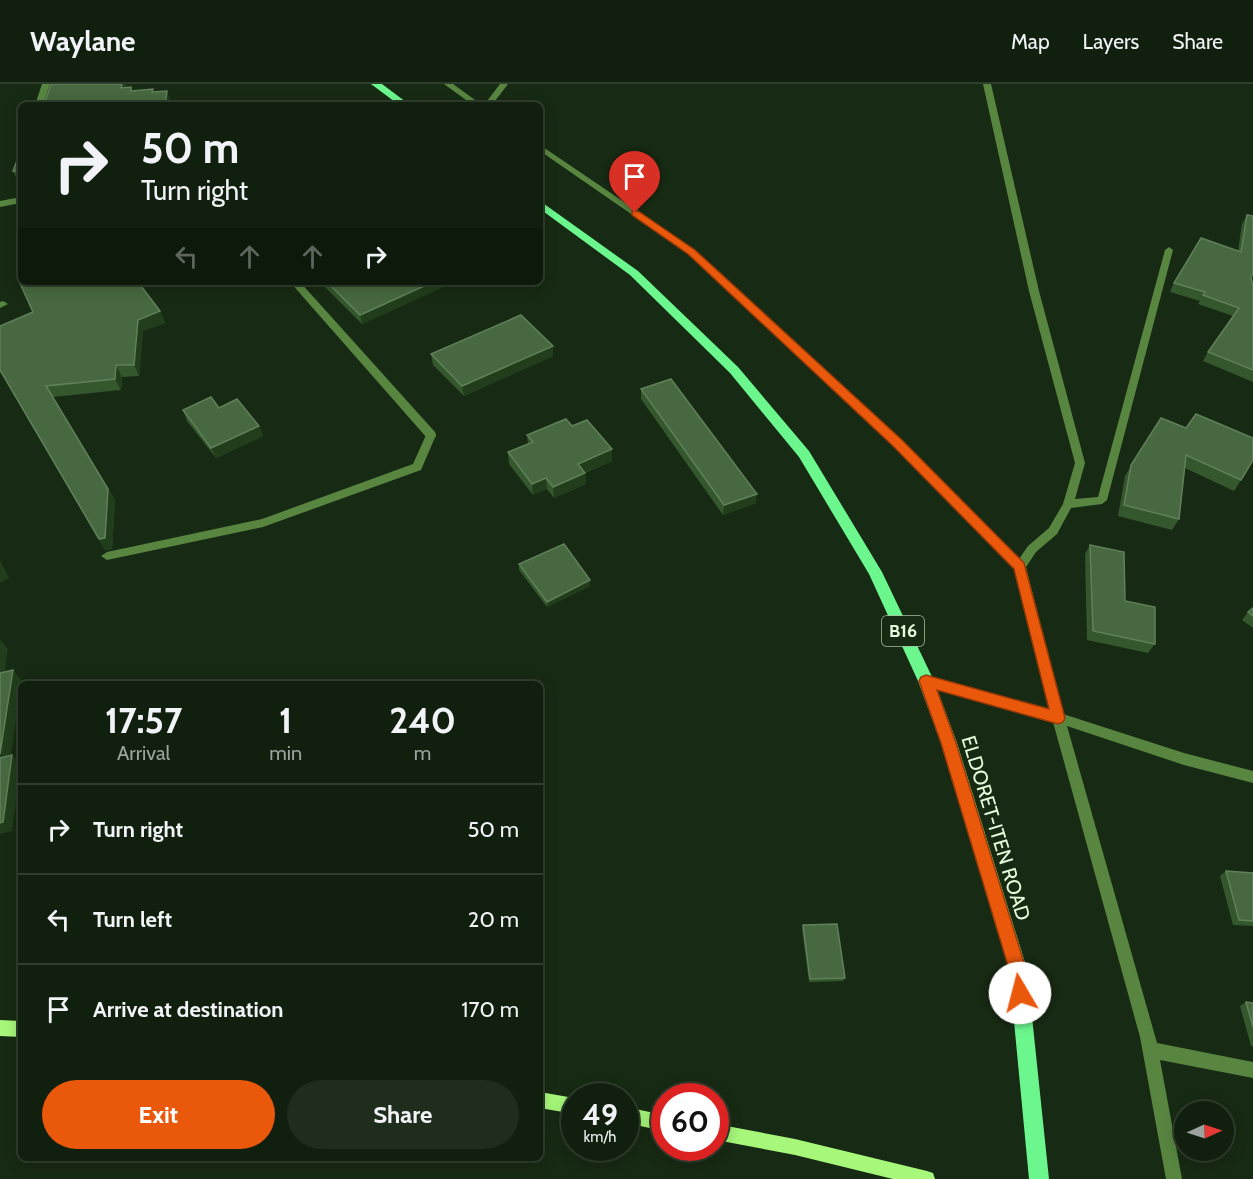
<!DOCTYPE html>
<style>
:root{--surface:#11200e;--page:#1e2d1c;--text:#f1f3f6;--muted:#9ca39e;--line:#303e2e;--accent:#ea580c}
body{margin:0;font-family:Cabin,sans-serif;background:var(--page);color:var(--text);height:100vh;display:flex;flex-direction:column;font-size:22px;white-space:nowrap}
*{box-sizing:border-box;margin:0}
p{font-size:20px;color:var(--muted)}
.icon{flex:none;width:33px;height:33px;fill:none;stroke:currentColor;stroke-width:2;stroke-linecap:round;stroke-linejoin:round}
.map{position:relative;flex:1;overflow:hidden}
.sheet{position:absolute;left:18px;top:597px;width:525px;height:480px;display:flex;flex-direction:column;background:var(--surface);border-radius:9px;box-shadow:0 3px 15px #0003,0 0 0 2px var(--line)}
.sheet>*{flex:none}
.guide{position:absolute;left:18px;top:18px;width:525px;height:183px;border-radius:9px;box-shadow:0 3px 15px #0003,0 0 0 2px var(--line);background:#11200e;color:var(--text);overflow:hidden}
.needle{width:39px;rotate:87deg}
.buttons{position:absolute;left:1174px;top:1017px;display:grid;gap:12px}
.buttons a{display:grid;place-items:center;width:60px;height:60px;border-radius:50%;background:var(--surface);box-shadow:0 3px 15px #0003,0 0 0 2px var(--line);font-size:30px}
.speed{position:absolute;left:561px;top:999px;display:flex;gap:12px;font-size:30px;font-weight:700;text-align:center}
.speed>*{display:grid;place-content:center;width:78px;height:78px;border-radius:50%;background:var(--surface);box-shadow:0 3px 15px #0003,0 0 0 2px var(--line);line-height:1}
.speed small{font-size:15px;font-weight:400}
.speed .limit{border:9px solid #d22;background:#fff;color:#111}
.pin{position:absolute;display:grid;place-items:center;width:51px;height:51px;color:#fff;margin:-62px -26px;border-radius:50% 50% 50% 0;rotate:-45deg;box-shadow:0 0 6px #0007}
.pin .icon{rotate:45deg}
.me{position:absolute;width:66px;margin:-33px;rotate:352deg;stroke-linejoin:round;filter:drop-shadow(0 0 4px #0008)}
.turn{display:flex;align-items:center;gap:21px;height:126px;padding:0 24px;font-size:27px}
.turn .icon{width:78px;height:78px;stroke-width:2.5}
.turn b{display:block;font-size:42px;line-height:51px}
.lanes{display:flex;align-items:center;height:57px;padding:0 24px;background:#0003;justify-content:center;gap:30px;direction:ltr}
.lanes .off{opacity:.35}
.eta{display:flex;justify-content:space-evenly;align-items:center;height:102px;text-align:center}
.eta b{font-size:36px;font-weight:700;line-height:42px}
.button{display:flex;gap:12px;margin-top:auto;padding:12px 24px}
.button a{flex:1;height:69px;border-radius:36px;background:var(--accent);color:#fff;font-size:24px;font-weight:700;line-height:69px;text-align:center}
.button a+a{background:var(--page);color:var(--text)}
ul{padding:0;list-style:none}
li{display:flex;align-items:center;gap:18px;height:90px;padding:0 24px;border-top:2px solid var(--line)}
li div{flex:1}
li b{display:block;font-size:22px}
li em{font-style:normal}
header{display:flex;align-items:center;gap:36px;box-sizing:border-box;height:84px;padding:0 30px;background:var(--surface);border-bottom:2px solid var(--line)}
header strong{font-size:28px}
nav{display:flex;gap:33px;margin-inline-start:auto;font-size:21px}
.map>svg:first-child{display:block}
</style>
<header>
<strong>Waylane</strong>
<nav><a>Map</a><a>Layers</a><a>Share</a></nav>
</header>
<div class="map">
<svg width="1253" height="1095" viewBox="0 0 1253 1095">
<rect width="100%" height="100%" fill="#172a13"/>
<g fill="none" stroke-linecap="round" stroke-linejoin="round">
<g fill="#588641" fill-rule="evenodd">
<polygon points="42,0 50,0 44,18 40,20 36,18"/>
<polygon points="500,0 508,0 492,21 484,21"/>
<polygon points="431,347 436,351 421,386 263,443 107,476 101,472 107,468 262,435 413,380 426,351"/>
</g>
<g fill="#588641" fill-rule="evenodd">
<polygon points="444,0 453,0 482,21 473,21"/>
<polygon points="983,0 991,0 1039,207 1085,379 1075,415 1098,413 1165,166 1169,163 1173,166 1107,416 1102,420 1071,424 1057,450 1036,468 1026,483 1063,630 1184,669 1253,687 1253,699 1184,681 1067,642 1157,959 1253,978 1253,994 1160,976 1182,1095 1166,1095 1140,953 1053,638 926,602 922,601 920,597 922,593 926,592 1050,626 1015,485 894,362 689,170 540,67 540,61 695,166 902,356 1019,475 1028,462 1049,444 1063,420 1075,379 1029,207"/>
<polygon points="21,113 21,119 0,123 0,117"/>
<polygon points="290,198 300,198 435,348 436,351 435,354 427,354"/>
<polygon points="3,217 8,220 0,224 0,218"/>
</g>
<g fill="#a6f77a" fill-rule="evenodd">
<polygon points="0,936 21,937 21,953 0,952"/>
<polygon points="540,1008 574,1014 574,1030 540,1024"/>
<polygon points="626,1023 664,1031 664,1047 626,1039"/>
<polygon points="716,1040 795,1055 927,1087 933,1089 935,1095 893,1095 795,1071 716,1056"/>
</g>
<g fill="#6bf68e" fill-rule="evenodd">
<polygon points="371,0 382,0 410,21 399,21"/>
<polygon points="540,117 638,187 738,283 809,367 882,488 934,597 957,659 1027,885 1049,1095 1029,1095 1009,885 941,659 918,597 869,490 799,373 730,289 630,191 540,125"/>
</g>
</g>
<g fill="#34572d">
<polygon points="21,66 21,95 17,95 13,87"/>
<polygon points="1247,131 1251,193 1253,203 1253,298 1203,277 1208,268 1233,232 1198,220 1200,217 1170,208 1174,199 1238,167 1242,140"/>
<polygon points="320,198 454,198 362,240"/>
<polygon points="160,227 165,239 143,247 139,292 122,293 121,306 53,313 115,416 112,465 105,466 0,286"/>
<polygon points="553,262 553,272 464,312 433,281 431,270"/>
<polygon points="641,305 756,419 723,431 641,315"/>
<polygon points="219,324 259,342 263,352 216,374 187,337 183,326"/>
<polygon points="1161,334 1241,396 1234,407 1185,384 1179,435 1172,446 1118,432 1125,392"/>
<polygon points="572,342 612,365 612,377 585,389 586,400 554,414 547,405 533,411 509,380 508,368 528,360 527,351"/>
<polygon points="1090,461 1125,517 1155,560 1148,569 1087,556 1085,470"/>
<polygon points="519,480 590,502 547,523 519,486"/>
<polygon points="1253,524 1253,544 1242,536 1248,528"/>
<polygon points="1226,787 1253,789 1253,842 1233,841 1220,792"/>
<polygon points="803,841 845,894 843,897 809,898 802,845"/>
<polygon points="1246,918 1253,919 1253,962 1251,962 1240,922"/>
</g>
<g fill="#213d1b">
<polygon points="122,0 127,0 125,13 121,4"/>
<polygon points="167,7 170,15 169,21 165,21"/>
<polygon points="433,198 454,198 362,240 360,231"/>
<polygon points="160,227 165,239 143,247 139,292 134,281 138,236"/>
<polygon points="553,262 553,272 464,312 462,302"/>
<polygon points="116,281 122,293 121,306 115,295"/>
<polygon points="259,342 263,352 216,374 211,364"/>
<polygon points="612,365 612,377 579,391 578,380"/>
<polygon points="585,389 586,400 554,414 553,403"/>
<polygon points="546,394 547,405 533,411 532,400"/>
<polygon points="108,405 115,416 112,465 105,466 99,455"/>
<polygon points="757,410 756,419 723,431 724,421"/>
<polygon points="0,476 9,494 0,499"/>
<polygon points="590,496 590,502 547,523 547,518"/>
<polygon points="0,555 8,565 3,600 0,597"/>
<polygon points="13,586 22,597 9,683 0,674 0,670"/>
<polygon points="12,671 21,680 12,747 0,750 0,739"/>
</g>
<g fill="#476840" stroke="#608059" stroke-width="1.5">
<polygon points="51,0 122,0 121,4 131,3 131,7 153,5 152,8 167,7 165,21 44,21"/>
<polygon points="21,66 21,86 13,87"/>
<polygon points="1247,131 1253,132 1253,190 1251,193 1253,203 1253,286 1208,268 1239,224 1203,211 1205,208 1174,199 1201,154 1241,168"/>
<polygon points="21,194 21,198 138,198 160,227 138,236 134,281 116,281 115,295 46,302 108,405 105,454 99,455 0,286 0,242 33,228 18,195"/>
<polygon points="327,198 433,198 360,231"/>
<polygon points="521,231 553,262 462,302 431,270"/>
<polygon points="671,295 757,410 724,421 641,305"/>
<polygon points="211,313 219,324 237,315 259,342 211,364 183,326"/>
<polygon points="1196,330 1253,354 1253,376 1241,396 1186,371 1179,435 1124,421 1131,381 1161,334 1186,344"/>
<polygon points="566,335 572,342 587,336 612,365 578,380 585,389 553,403 546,394 532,400 508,368 533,358 527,351"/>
<polygon points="564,460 590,496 547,518 519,480"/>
<polygon points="1090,461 1124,468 1125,517 1155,523 1155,560 1093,547"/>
<polygon points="1253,524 1253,532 1248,528"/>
<polygon points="13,586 0,670 0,589"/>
<polygon points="12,671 3,738 0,739 0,674"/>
<polygon points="1226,787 1253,789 1253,837 1239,836"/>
<polygon points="837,840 845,894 810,895 803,841"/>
<polygon points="1246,918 1253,919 1253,943"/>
</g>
<polygon fill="#ea580c" stroke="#983908" stroke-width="1.5" points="632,127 638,127 695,166 902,356 1024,479 1065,634 1063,638 1058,640 937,606 956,659 1026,885 1029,909 1026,915 1020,917 1014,915 1009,885 941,659 919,597 921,593 926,591 1049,625 1014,485 893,362 688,170 632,131"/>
<g text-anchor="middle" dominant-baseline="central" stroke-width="6" stroke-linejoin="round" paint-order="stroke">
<rect fill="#172a13" stroke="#a8bea0" stroke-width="1.5" x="882" y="532" width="42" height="30" rx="4.5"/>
<g font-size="18" font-weight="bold" fill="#e6fddd">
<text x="903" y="547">B16</text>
</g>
<g font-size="20" fill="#e6fddd" stroke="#172a13">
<text transform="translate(996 744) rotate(73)">ELDORET-ITEN ROAD</text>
</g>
</g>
</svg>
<div class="buttons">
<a><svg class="needle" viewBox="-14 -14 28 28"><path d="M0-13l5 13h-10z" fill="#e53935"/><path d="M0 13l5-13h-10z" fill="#9ca39e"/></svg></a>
</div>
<div class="speed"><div>49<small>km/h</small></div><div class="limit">60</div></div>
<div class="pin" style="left:635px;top:129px;background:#d93025"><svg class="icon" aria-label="arrive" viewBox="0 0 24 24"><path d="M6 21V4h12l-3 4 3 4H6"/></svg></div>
<svg class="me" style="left:1020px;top:909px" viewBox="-20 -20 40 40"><circle r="19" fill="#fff"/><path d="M0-13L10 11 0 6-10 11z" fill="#ea580c"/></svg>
<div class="guide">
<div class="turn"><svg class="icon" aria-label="right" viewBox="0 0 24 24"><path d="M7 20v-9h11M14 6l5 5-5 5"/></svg><div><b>50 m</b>Turn right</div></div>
<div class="lanes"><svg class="icon off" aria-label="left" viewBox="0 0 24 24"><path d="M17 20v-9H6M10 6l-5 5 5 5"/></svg><svg class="icon off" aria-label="ahead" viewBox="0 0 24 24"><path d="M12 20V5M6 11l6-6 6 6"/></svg><svg class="icon off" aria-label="ahead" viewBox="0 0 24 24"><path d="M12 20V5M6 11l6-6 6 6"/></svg><svg class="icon" aria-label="right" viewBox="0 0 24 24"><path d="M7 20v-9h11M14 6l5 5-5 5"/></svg></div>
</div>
<section class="sheet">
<div class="eta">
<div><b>17:57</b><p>Arrival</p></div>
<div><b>1</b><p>min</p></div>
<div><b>240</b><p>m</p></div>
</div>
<ul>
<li><svg class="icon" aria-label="right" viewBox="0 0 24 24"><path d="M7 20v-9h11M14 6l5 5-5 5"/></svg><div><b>Turn right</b></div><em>50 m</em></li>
<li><svg class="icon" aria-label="left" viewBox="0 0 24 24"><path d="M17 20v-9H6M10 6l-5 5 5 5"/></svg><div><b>Turn left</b></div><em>20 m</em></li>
<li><svg class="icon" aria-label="arrive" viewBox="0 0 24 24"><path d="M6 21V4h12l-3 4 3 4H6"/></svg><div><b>Arrive at destination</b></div><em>170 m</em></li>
</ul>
<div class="button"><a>Exit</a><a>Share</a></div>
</section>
</div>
